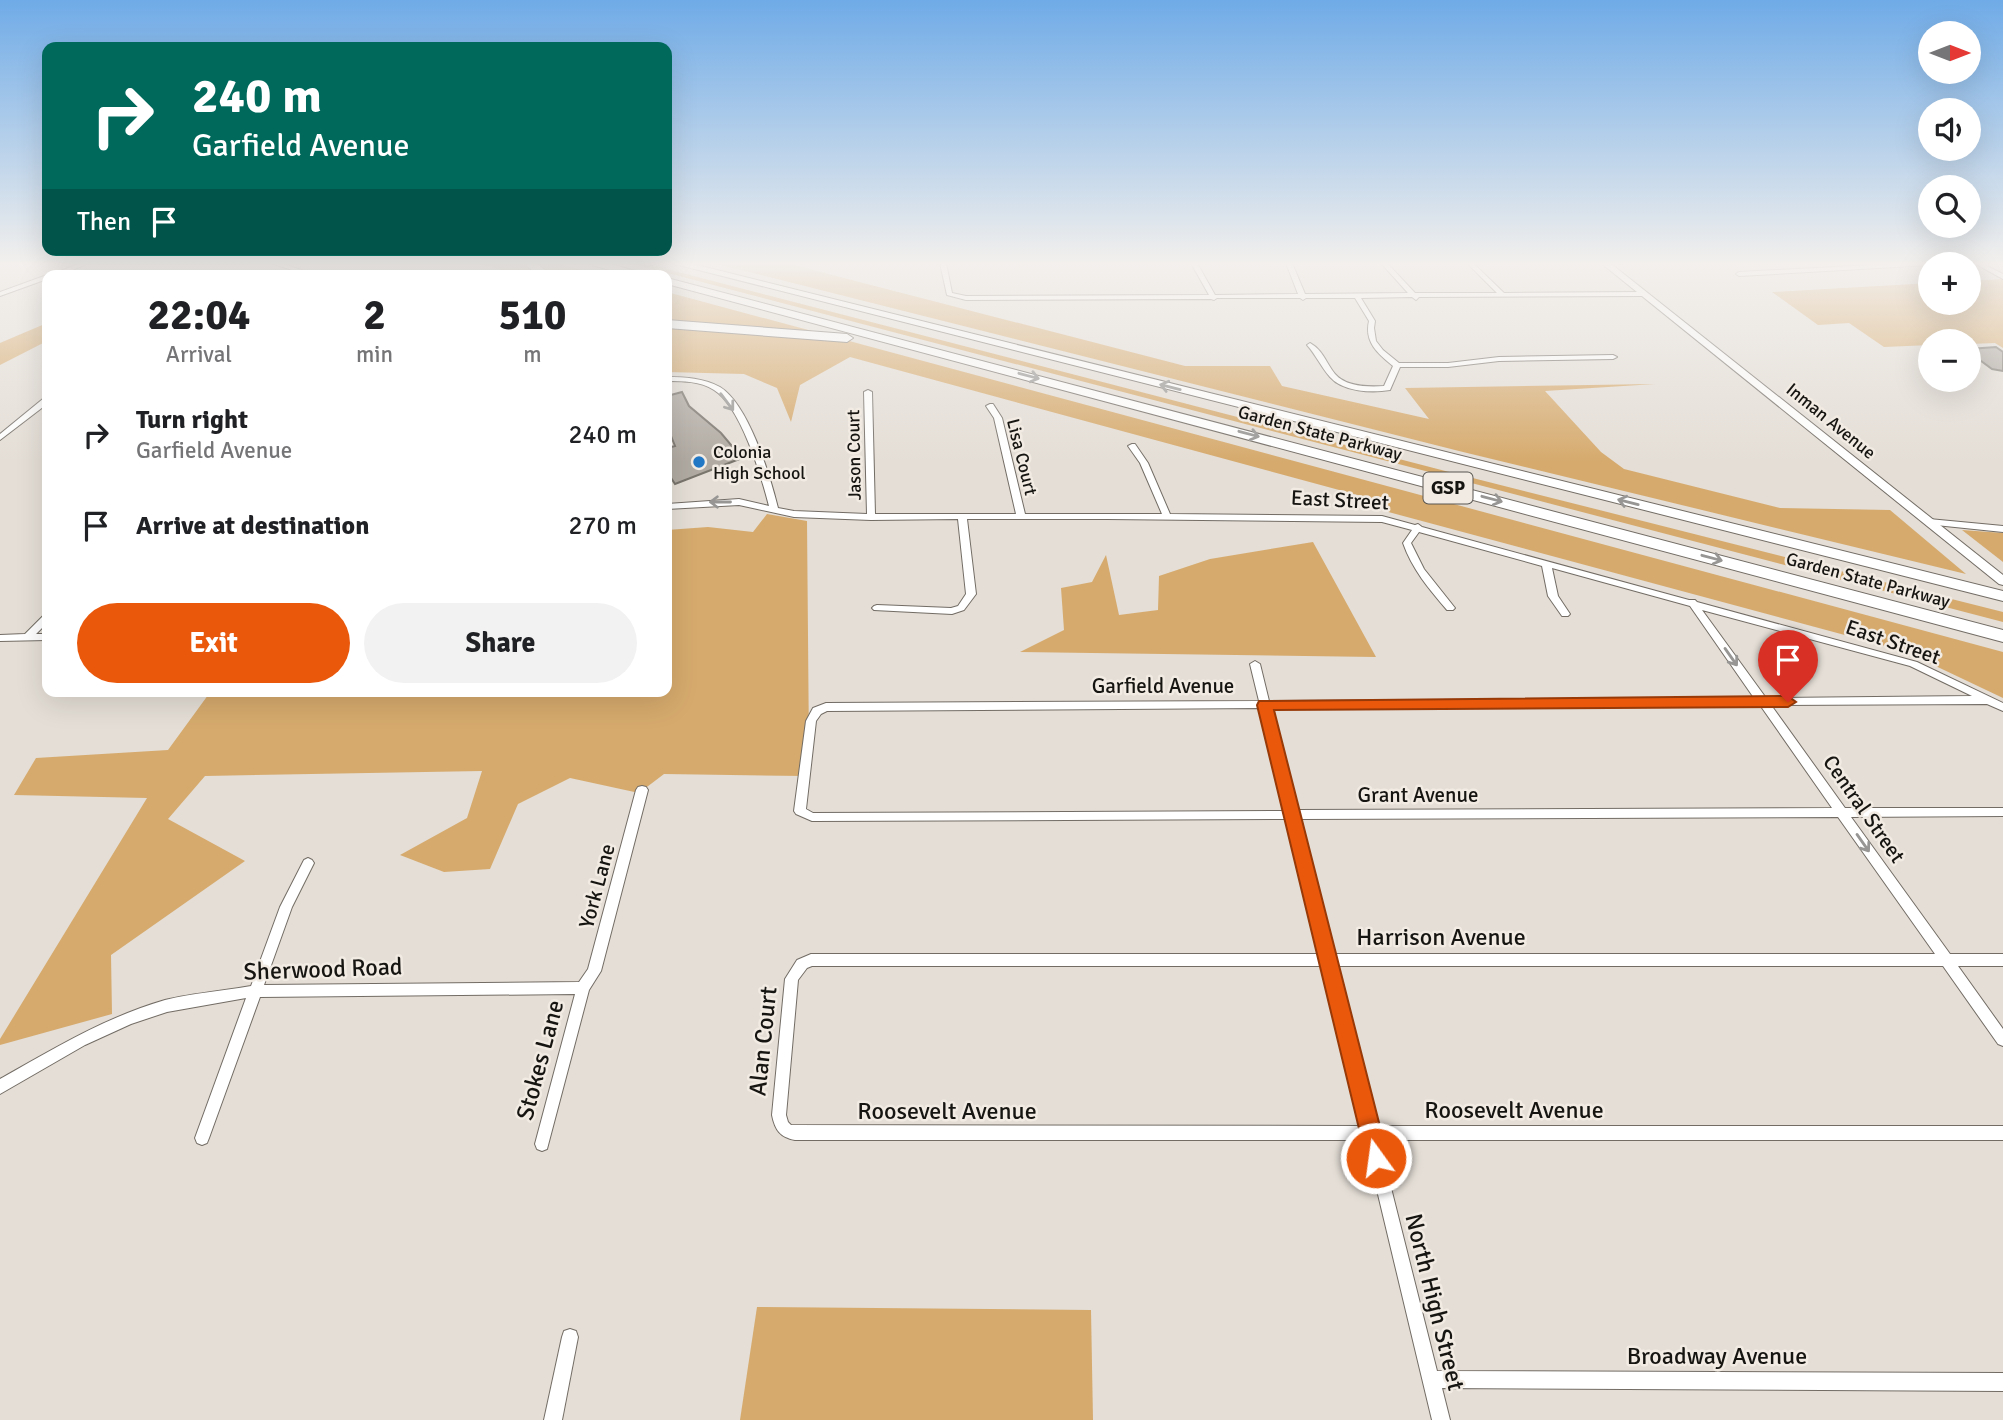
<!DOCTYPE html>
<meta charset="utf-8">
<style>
:root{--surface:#fff;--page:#f2f2f2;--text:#202124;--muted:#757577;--accent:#ea580c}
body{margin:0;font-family:Signika,sans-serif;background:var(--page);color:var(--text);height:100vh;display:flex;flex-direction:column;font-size:26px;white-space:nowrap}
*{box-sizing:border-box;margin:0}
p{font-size:23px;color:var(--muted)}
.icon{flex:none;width:38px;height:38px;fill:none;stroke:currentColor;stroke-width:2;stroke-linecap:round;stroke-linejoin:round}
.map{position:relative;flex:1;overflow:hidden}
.side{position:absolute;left:42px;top:270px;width:630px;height:427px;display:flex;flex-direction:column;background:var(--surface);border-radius:14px;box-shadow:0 7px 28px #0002}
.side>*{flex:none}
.banner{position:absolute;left:42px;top:42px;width:630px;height:214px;border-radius:14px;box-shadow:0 7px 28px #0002;background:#00695c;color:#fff;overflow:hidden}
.needle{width:46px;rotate:90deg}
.controls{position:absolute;left:1918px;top:21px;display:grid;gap:14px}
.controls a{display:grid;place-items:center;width:63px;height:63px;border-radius:50%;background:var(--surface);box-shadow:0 7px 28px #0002;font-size:35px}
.pin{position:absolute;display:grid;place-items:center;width:60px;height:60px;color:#fff;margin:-72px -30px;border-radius:50% 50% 50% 0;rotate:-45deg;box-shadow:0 0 7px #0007}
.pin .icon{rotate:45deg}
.me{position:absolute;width:77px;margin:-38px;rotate:346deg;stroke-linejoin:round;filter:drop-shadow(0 0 5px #0008)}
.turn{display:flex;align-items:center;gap:24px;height:147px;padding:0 35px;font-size:32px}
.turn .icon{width:91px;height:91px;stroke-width:2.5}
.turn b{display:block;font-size:49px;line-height:60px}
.then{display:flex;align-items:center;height:66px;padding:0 35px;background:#0003;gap:14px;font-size:26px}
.eta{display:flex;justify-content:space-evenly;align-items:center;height:119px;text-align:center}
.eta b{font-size:42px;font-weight:700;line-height:49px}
.action{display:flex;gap:14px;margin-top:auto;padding:14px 35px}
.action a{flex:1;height:80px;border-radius:42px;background:var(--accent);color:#fff;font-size:28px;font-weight:700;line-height:80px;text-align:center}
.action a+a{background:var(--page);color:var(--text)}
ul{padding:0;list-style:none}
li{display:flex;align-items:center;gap:21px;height:91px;padding:0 35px}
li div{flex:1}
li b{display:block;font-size:26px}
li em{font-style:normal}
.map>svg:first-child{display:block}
</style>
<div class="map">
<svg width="2003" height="1420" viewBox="0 0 2003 1420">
<rect width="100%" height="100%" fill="#e4ded6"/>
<g fill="#d6aa6d">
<polygon points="476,263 556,263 601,275 499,275 506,271"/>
<polygon points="629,263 644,263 1453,473 2003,612 2003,622"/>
<polygon points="713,263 786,263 1185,366 1270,366 1282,386 1429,419 1405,388 1655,384 1545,391 1601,452 1624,469 1780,508 1890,510 1966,574 1463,452"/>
<polygon points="2003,279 2003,348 1995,343 1969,344 1969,341 1930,341 1930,345 1884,347 1849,323 1818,325 1772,292 1930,283 1930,303 1969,303 1969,281"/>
<polygon points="667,292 2003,652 2003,698 1904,651 1381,510 1376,500 850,357 800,385 791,422 777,388 744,374 667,372"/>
<polygon points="47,323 47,341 0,365 0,343"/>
<polygon points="767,514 807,521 809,751 804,776 664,774 639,793 570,778 518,804 490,869 444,872 400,855 467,818 482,771 205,776 168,819 245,861 111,955 112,1014 0,1045 0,1039 147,798 14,795 36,758 168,750 211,691 667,691 667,530 708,527 753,532"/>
<polygon points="1962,530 2003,533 2003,562"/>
<polygon points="1313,542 1376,657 1020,652 1064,630 1061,588 1092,582 1106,555 1119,615 1158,610 1159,576 1210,559"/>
<polygon points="757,1307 1091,1310 1093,1420 740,1420"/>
</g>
<g fill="#b0aaa2" stroke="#7a756d" stroke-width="2">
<polygon points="1996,347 2003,352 2003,371 1992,369 1969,352 1969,349"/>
<polygon points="682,392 689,406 721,433 742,458 675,484 671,478 667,479 667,448 675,446 667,426 667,396"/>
</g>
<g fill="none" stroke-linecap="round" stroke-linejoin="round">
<g stroke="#726c65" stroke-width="2">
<g id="street">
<polygon points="81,263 89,263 60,275 50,275"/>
<polygon points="271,263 280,263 317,275 307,275"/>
<path d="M940,263H946L952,293L966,296L1209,295L1191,263H1197L1215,295L1298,294L1286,263H1292L1305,294L1408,293L1381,263H1387L1415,293H1497L1467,263H1473L1504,293L1644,292L1647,294L1644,296L1419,297L1416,300L1412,297L1361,298L1375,321L1374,328L1376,341L1383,350L1399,363H1448L1499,357L1613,355L1617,357L1613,359L1499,361L1448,367H1400L1390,390C1372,393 1343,392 1330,377C1321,367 1316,355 1307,345L1310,343C1323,350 1326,363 1335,374C1346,387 1369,387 1384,386L1393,366C1378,354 1364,342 1369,321L1355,298H1306L1303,300L1300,298H1217L1214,300L1211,299L966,300L947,295Z"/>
<polygon points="1912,263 1943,263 1930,265 1739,276 1736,274 1739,272"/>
<polygon points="1974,263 1981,263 2003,274 2003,279"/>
<polygon points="47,275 47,279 0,296 0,292"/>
<path d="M667,377C685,377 704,378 720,387C749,405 770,476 778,508L794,511L867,514L864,392L868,390L872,392L875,514H1016L994,418L986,406L990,404H993L1002,418L1025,514H1162L1140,463L1128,446L1132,444H1135L1148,463L1170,514L1382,516L1415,525L1418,524L1422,527L1689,600H1695L1697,602L1917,662L2003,703V711L1987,704L1771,705L1845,808H2003V816L1851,817L1950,954H2003V966H1958L2003,1029V1046L1998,1044L1943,966H1336L1376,1126H2003V1140H1379L1437,1371L2003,1373V1391L1442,1388L1450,1420H1432L1365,1140H795C780,1137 775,1130 772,1115L785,979L797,960L811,954H1320L1287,819L812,821L796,814L794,811L806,721L813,708L826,703L1259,701L1250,664L1255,661L1260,664L1269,701L1754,698L1690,606L1552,568L1558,596L1570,614L1568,616H1562L1548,596L1542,566L1419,532L1411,543L1424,569L1455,608L1453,610H1447C1429,589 1412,569 1403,543L1412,530L1382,522L1108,519H967L976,594L964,610L952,614L874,610L872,608L874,606L877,605L951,608L958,606L966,594L958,519L871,520L794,517L739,505L667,509V504L739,499L769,506C761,475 741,407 714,390C700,381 683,381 667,381ZM1702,610L1910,666L1972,696L1766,698ZM1760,705L1832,808L1297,810L1271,708ZM1261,708L1285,811L813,813L806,809L816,721L821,714L827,711ZM1838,817L1935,954H1333L1299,819ZM812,966H1323L1361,1126L791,1125L788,1122L786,1115L798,980L807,968Z"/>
<polygon points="44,398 47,398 47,404 0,440 0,434"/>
<polygon points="1929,519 2003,526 2003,532 1926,524 1925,522"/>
<polygon points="47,614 47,623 36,634 47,634 47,640 0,641 0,635 25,634 44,615"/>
<path d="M642,786L646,787L648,790L601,971L589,990L547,1149L542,1151L537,1149L535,1144L575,994L260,997L209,1138L207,1143L202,1145L197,1143L195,1138L246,998L167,1012L131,1024L85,1045L0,1094V1079C53,1049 106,1017 165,1000C193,993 223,991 251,986L280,907L304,860L308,858L312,860L314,863L292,907L264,985L579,982L588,969L636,790L638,787Z"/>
<polygon points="570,1329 576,1331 578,1337 562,1420 544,1420 562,1337 564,1331"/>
</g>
</g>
<g stroke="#726c65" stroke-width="2">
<polygon id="secondary" points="1601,263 1610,263 2003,575 2003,585 1999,584"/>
</g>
<g stroke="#726c65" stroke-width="2">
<g id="highway">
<polygon points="524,263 536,263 551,275 537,275"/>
<polygon points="591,263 608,263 648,275 628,275 592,265"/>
<polygon points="671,263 689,263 2003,591 2003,601"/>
<polygon points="667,278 2003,630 2003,642 667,284"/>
<polygon points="667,320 847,334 853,338 847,342 667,328"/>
</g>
</g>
<use href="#street" fill="#fff" fill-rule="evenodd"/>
<use href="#secondary" fill="#fff" fill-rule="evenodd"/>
<use href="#highway" fill="#fff" fill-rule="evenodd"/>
</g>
<defs><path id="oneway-shaft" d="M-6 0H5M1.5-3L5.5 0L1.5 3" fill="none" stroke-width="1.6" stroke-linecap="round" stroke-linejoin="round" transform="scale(1.75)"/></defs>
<g stroke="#979694">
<use href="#oneway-shaft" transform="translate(1029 376) rotate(15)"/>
<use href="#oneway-shaft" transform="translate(1170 387) rotate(-166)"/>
<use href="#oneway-shaft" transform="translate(727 402) rotate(53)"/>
<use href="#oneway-shaft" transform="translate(1249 434) rotate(15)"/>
<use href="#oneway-shaft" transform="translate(1492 499) rotate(15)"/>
<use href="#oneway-shaft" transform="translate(720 502) rotate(180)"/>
<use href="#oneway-shaft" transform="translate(1628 502) rotate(-166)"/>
<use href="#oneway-shaft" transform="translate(1712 558) rotate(15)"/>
<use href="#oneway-shaft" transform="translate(1731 657) rotate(55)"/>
<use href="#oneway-shaft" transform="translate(1863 843) rotate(55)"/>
</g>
<linearGradient id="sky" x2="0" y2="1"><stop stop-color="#6fabe7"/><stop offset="0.57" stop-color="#f3f0ed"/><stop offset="1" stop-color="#f3f0ed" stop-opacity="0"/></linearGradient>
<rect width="2003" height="462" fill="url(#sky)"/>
<polygon fill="#ea580c" stroke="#983908" stroke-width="2" points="1788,696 1796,702 1788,707 1274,710 1388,1158 1384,1166 1376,1169 1368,1166 1257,705 1259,701"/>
<circle fill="#2378c6" stroke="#f1ebe3" stroke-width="2.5" cx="699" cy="462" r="7"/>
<g text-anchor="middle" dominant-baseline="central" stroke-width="5" stroke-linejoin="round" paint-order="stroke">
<g font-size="18" fill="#171512" stroke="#f1ebe3">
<text transform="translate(1831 421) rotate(39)">Inman Avenue</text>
<text transform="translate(1320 433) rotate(15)">Garden State Parkway</text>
<text transform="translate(854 455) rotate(-91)">Jason Court</text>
<text transform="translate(1022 457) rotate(76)">Lisa Court</text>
<text transform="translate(1868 580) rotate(15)">Garden State Parkway</text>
</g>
<g font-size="18" fill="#171512" stroke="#f1ebe3" text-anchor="start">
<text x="713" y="452">Colonia<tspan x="713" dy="21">High School</tspan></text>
</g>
<rect fill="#f1ebe3" stroke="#585551" stroke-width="2" x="1423.5" y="472.5" width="49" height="31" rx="5"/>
<g font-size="19" font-weight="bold" fill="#171512">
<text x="1448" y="488">GSP</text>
</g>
<g font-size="21" fill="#171512" stroke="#f1ebe3">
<text transform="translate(1340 500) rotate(3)">East Street</text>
<text transform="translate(1893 642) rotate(19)">East Street</text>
<text x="1163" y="686">Garfield Avenue</text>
<text x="1418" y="795">Grant Avenue</text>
<text transform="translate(1864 809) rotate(55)">Central Street</text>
<text transform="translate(597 886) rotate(-75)">York Lane</text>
</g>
<g font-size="24" fill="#171512" stroke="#f1ebe3">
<text x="1441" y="937">Harrison Avenue</text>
<text transform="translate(323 969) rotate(-2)">Sherwood Road</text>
<text transform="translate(763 1041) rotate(-84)">Alan Court</text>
<text transform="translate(540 1060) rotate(-75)">Stokes Lane</text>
<text x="1514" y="1110">Roosevelt Avenue</text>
<text x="947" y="1111">Roosevelt Avenue</text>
<text transform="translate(1435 1302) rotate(76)">North High Street</text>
<text x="1717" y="1356">Broadway Avenue</text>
</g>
</g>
</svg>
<div class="controls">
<a><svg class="needle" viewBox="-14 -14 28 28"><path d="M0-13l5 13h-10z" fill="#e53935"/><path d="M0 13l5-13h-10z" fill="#757577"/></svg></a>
<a><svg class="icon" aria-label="sound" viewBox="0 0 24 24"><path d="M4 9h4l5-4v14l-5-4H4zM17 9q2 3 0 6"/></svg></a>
<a><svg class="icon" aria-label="search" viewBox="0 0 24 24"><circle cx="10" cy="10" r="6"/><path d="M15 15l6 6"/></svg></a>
<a>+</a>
<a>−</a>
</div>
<div class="pin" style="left:1788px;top:702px;background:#d93025"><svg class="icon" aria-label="arrive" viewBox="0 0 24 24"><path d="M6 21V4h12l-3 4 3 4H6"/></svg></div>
<svg class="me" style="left:1376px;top:1158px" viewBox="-20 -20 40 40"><circle r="17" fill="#ea580c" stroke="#fff" stroke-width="3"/><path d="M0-11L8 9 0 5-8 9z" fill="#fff"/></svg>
<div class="banner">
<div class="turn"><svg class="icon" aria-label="right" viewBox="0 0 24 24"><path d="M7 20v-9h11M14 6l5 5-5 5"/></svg><div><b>240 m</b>Garfield Avenue</div></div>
<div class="then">Then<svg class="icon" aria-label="arrive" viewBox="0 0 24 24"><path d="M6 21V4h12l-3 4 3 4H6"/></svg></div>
</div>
<section class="side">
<div class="eta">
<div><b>22:04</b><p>Arrival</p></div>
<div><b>2</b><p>min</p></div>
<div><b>510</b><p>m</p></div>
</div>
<ul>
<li><svg class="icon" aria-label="right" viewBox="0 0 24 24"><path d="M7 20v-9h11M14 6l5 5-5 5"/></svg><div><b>Turn right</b><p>Garfield Avenue</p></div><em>240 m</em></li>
<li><svg class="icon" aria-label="arrive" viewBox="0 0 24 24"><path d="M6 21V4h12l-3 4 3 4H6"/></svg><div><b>Arrive at destination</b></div><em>270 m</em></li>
</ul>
<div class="action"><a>Exit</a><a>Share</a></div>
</section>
</div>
